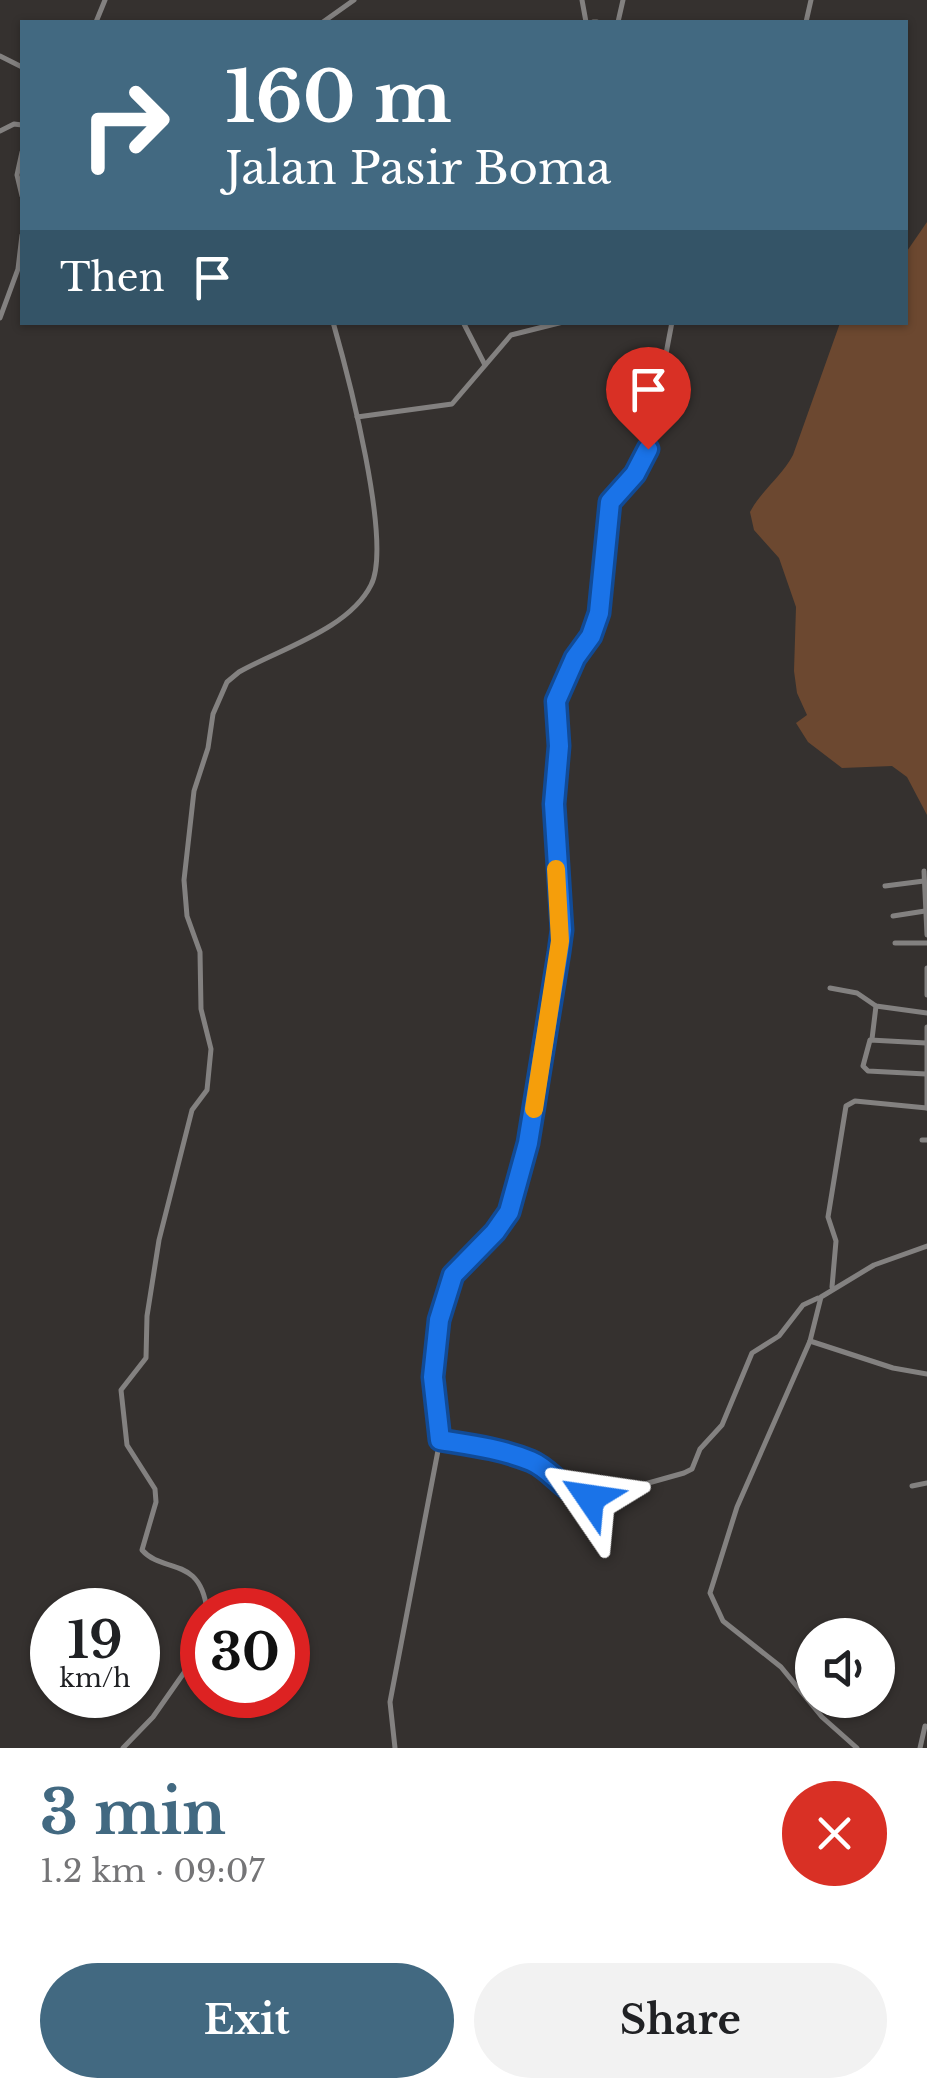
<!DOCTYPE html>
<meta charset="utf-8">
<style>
:root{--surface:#fff;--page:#f2f2f2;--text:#202124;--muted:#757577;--accent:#426981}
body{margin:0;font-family:"Libre Baskerville",serif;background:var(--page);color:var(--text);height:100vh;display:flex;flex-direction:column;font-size:38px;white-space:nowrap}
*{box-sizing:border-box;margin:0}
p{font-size:32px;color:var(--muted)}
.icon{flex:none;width:55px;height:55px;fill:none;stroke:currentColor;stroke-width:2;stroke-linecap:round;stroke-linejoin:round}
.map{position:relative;height:1748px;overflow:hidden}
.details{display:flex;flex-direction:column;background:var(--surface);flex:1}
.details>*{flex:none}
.top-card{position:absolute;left:20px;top:20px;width:888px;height:305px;border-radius:0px;box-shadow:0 2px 8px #0004;background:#426981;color:#fff;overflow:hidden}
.controls{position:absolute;left:795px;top:1618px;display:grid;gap:20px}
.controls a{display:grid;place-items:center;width:100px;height:100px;border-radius:50%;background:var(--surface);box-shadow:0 2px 8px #0004;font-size:50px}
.speed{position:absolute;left:30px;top:1588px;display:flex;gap:20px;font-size:50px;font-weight:700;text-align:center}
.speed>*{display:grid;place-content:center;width:130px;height:130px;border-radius:50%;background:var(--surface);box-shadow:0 2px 8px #0004;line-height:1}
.speed small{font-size:25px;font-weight:400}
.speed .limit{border:15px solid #d22;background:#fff;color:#111}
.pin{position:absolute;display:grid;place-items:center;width:85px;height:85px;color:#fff;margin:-102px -42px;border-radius:50% 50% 50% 0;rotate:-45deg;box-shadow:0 0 10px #0007}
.pin .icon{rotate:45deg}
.me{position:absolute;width:110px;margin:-55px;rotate:302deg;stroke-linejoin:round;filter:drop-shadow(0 0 8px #0008)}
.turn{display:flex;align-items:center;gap:35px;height:210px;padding:0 40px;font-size:45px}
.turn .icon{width:130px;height:130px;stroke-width:2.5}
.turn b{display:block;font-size:70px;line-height:85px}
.then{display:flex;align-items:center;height:95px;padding:0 40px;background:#0003;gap:20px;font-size:38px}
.round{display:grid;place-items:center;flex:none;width:105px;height:105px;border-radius:52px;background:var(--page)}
.headline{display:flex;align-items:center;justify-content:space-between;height:170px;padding:0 40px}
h1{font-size:60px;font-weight:700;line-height:75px;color:var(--accent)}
.cta{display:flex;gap:20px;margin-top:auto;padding:20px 40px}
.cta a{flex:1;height:115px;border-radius:60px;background:var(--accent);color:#fff;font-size:40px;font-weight:700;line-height:115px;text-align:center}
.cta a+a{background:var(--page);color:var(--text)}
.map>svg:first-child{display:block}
</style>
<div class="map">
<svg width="927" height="1748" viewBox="0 0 927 1748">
<rect width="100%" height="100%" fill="#35312f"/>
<path fill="#6c4830" d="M927,222V815L907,777L892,766L842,768L808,742L796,723L807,715L797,693L794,671L796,607L779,558L754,530L750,512C762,490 781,477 793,455L840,323L905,322V254Z"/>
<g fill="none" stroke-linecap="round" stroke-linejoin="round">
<g stroke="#838180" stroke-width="5">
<polyline points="582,0 586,22"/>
<polyline points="96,22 105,0"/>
<polyline points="323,22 354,0"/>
<polyline points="593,22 597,22"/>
<polyline points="618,22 623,0"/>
<polyline points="806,22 811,0"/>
<polyline points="0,56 22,67"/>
<polyline points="0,131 14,124 22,125"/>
<polyline points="22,152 17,175 22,196"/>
<polyline points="0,318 18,269 22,235"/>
<polyline points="463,322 485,365"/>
<polyline points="357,417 452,404 511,335 563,322"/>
<polyline points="924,871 927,935"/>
<polyline points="885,886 924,881"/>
<polyline points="893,916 925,911"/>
<polyline points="895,943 927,943"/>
<polyline points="927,968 927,995"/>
<polyline points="830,988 857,993 876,1006 927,1013"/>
<polyline points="872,1039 876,1006"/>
<polyline points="926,1074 868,1071 863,1066 870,1040 926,1043"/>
<polyline points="927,1108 927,1027"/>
<polyline points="922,1140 927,1140"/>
<polyline points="832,1287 836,1241 828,1217 846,1106 855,1101 927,1108"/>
<polyline points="810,1341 893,1368 927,1374"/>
<polyline points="440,1440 491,1448 536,1463 580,1497 602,1496 684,1473 692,1469 700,1449 722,1425 752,1353 779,1336 803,1305 818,1298"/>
<polyline points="912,1486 927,1483"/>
<path d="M207,1610C200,1555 163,1574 142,1550L156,1502L155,1489L127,1445L121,1390L146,1358L147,1316L159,1240L192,1110L207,1090L211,1049L201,1009L200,952L187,916L184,880L194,791L208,748L213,714L227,682L239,672C280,649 349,629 371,585C393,543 347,371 333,322"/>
<polyline points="123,1748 153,1717 202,1647"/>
<polyline points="395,1748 390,1702 440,1440 433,1377 439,1320 453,1275 495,1232 509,1212 532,1122 559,952 562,930 554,804 559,747 556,701 566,675 591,636 599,613 599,578 610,502 635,474 648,449 672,322"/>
<polyline points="857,1748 822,1717 781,1667 723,1621 710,1593 737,1507 810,1341 821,1297 874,1265 927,1246"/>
<polyline points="920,1748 925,1726"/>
</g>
</g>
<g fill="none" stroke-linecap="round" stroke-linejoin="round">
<g stroke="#114b97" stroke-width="25">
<path id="route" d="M590,1498C566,1496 553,1470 531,1461C502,1449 471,1445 440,1440L433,1377L439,1320L453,1275L495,1232L509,1212L528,1143L559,952L562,930L554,804L559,746L556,701L575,658L591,636L599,613L610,502L635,474L648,449"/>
</g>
<use href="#route" stroke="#1a73e8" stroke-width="18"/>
<polyline stroke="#f59e0b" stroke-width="18" points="534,1109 560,941 556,869"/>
</g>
</svg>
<div class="controls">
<a><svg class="icon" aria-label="sound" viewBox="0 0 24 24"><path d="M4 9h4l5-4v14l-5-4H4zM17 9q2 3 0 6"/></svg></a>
</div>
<div class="speed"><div>19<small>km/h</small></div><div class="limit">30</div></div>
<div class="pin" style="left:648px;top:449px;background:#d93025"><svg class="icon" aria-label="arrive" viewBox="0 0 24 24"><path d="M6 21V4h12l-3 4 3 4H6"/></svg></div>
<svg class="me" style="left:590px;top:1498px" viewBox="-20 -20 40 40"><path d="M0-17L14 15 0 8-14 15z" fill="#1a73e8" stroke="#fff" stroke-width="4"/></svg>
<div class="top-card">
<div class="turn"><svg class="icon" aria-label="right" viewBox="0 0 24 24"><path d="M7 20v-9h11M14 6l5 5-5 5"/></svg><div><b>160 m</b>Jalan Pasir Boma</div></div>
<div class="then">Then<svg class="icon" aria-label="arrive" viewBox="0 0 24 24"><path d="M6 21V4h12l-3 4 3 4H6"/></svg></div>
</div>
</div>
<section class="details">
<div class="headline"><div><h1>3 min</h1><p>1.2 km · 09:07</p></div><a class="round" style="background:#d93025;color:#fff"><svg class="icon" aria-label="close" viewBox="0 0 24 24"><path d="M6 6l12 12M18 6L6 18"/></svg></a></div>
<div class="cta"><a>Exit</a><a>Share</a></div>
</section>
